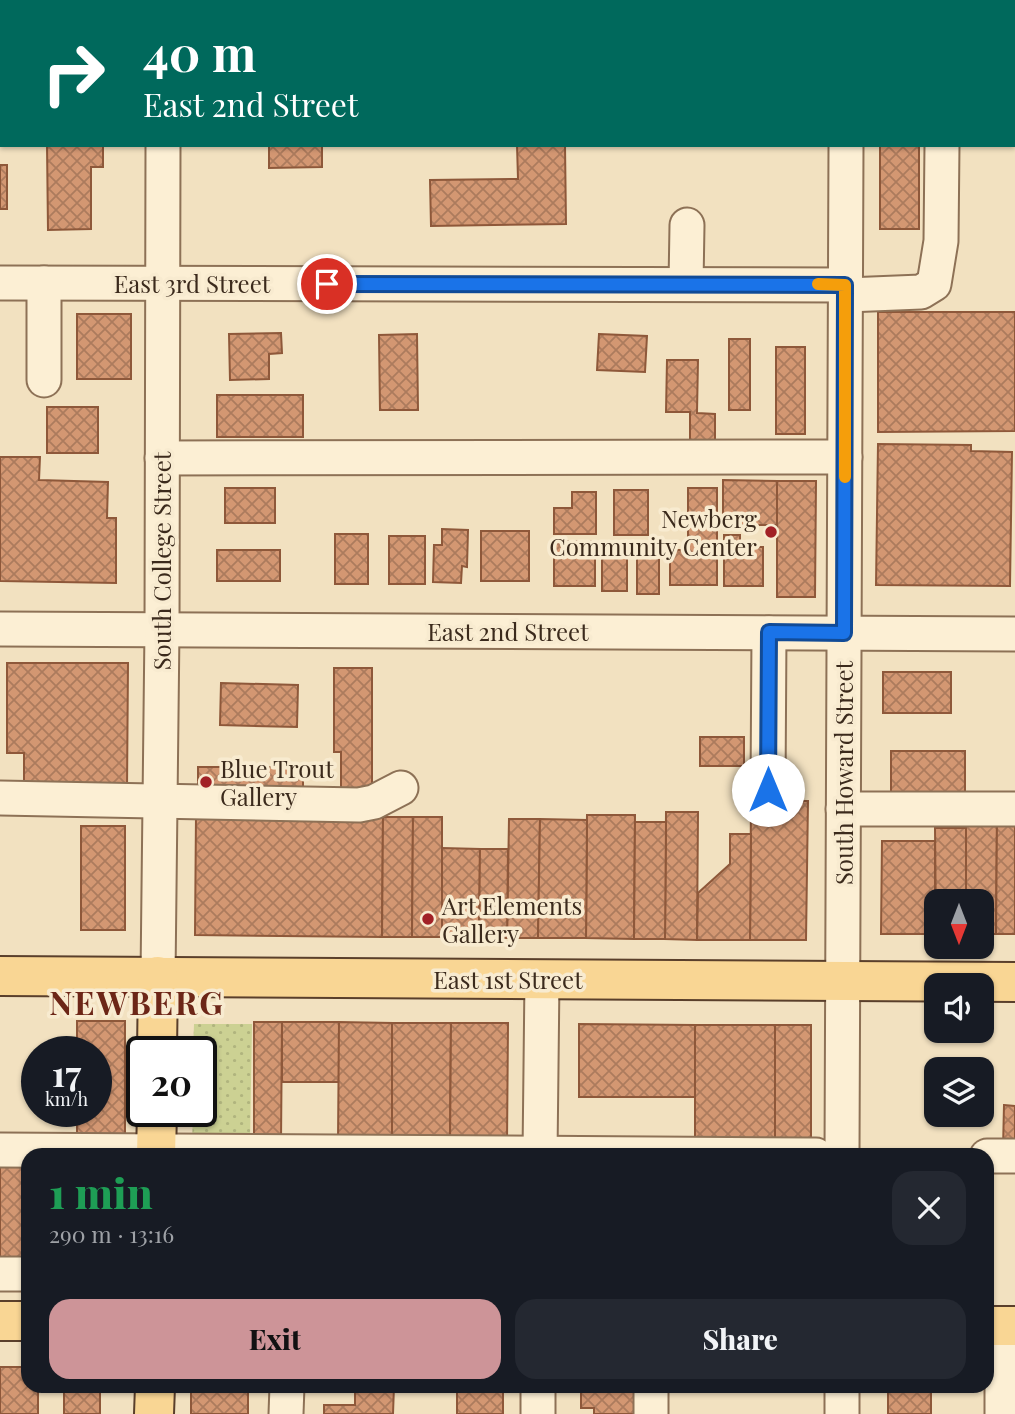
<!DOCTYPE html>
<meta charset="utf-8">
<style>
:root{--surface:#171b24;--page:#242831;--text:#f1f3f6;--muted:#9ea1a6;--accent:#cd9498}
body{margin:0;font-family:"Playfair Display",serif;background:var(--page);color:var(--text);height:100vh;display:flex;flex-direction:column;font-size:26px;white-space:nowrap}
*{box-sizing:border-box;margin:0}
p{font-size:23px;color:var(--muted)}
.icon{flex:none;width:38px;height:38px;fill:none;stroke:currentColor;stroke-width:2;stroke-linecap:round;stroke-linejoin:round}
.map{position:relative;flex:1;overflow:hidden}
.side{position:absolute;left:21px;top:1148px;width:973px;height:245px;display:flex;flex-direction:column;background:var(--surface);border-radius:21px;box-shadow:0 2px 5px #0004}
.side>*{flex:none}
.guide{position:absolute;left:0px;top:0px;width:1015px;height:147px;box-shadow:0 2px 5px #0004;background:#00695c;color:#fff;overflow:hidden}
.needle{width:46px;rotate:180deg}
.fabs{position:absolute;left:924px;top:889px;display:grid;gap:14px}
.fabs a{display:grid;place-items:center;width:70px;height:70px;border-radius:14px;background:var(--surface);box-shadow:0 2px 5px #0004;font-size:35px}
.speed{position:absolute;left:21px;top:1036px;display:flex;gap:14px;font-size:35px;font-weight:700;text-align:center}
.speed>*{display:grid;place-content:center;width:91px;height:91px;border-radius:50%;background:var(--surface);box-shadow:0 2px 5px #0004;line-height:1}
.speed small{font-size:18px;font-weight:400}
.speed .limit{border:4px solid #111;border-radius:10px;background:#fff;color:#111}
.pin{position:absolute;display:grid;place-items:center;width:60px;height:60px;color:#fff;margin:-30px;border:4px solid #fff;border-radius:50%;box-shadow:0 2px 7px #0007}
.me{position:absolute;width:77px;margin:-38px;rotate:0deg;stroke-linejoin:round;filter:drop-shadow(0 0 5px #0008)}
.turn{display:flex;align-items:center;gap:24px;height:147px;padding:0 28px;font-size:32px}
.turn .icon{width:91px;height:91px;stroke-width:2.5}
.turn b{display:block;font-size:49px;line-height:60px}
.round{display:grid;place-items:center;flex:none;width:74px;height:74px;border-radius:21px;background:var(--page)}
.summary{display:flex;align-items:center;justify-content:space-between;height:119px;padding:0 28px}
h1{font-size:42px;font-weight:800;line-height:52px;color:#1e9e55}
.cta{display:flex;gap:14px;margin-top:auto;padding:14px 28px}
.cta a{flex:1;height:80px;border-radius:21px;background:var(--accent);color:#111;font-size:28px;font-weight:800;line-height:80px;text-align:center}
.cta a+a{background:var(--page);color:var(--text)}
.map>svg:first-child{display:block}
</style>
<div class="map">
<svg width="1015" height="1414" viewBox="0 0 1015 1414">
<defs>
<pattern id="green-dots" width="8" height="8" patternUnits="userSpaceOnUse" patternTransform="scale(1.75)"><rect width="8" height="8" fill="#ccd193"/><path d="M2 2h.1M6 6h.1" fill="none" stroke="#b0b47e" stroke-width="1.8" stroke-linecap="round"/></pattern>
<pattern id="building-cross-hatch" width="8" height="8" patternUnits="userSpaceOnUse" patternTransform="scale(1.75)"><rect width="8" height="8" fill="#d39772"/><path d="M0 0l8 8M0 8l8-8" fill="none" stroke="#ac7b5d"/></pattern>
</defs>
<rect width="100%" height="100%" fill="#f2e1c0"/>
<polygon fill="url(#green-dots)" points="194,1024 252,1024 250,1143 192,1143 193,1111 201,1111 201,1052 193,1052"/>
<g fill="url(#building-cross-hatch)" stroke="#8e583a" stroke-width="2">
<rect x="45" y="0" width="47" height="2"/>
<polygon points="47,145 103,145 103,167 91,167 91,229 48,230"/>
<polygon points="269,145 322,145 322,167 269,168"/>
<polygon points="517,145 565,145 566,224 431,226 430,180 518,179"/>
<rect x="880" y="145" width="39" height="84"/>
<rect x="0" y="165" width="7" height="44"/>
<polygon points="878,312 1015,312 1015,431 878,432"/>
<rect x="77" y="314" width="54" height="65"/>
<polygon points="281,333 282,353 269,354 269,379 230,380 229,334"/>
<polygon points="417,334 418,410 380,410 379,335"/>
<polygon points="599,334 647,336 645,372 597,370"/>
<rect x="729" y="339" width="21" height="71"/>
<rect x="776" y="347" width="29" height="87"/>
<polygon points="667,360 698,360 697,413 715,414 715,442 690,441 690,412 666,412"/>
<rect x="217" y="395" width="86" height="42"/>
<rect x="47" y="407" width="51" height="46"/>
<polygon points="878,444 971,445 971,451 1012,452 1010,586 876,585"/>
<polygon points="0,457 40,457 39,480 108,482 107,518 116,518 116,583 0,581"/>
<polygon points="723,480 777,481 777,525 723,525"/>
<polygon points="777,481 816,481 815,597 777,597"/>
<rect x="225" y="488" width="50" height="35"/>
<polygon points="688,488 717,488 717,585 670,585 670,550 688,550"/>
<rect x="614" y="490" width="34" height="45"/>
<polygon points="572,492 596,492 596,534 554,534 554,508 572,508"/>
<polygon points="442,529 468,530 467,567 462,566 461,583 433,582 434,545 442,545"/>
<rect x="481" y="531" width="48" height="50"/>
<rect x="335" y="534" width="33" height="50"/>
<polygon points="724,535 740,535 740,547 763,547 763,586 724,586"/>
<rect x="389" y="536" width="36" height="48"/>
<rect x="554" y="541" width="41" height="45"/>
<rect x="217" y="550" width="63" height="31"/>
<rect x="602" y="550" width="25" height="41"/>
<rect x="637" y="551" width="22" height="43"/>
<polygon points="7,663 128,663 127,790 24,790 24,753 7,753"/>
<polygon points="334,668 372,668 372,795 341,795 341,752 334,752"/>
<rect x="883" y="672" width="68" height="41"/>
<polygon points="221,683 298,685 297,727 220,725"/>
<rect x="700" y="737" width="44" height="29"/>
<rect x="891" y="751" width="74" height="42"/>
<rect x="198" y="767" width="105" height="31"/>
<polygon points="751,801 808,801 806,940 750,940"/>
<polygon points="666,812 698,812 697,940 665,939"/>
<polygon points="196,815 383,817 382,937 195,935"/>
<polygon points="587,815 635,815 634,939 586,938"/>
<polygon points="383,817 413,817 412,937 382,937"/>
<polygon points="413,817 442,817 442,937 412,937"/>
<polygon points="509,819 540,819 538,938 507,938"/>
<polygon points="540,819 587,820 586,938 538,938"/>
<polygon points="966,820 997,820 996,934 982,934 982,901 966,901"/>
<polygon points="997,820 1015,820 1015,934 996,934"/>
<polygon points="635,822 666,822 665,939 634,939"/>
<rect x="81" y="826" width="44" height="104"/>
<polygon points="935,828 966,828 966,901 936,901 936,934"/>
<polygon points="730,834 751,834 750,940 697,940 698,893 730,864"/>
<polygon points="882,841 935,841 935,934 881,934"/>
<polygon points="442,848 480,849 479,937 442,937"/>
<polygon points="480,849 508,849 507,938 479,937"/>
<polygon points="77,1021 125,1021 125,1142 77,1142 77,1111 96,1111 96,1052 77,1052"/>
<polygon points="254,1022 282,1022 281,1143 254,1143"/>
<rect x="282" y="1022" width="57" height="60"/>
<polygon points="339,1022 392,1023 392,1144 338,1143"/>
<polygon points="392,1023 451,1023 450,1144 392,1144"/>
<polygon points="451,1023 508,1023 507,1144 450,1144"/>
<polygon points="579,1024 695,1025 695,1097 579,1097"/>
<rect x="695" y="1025" width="80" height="118"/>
<rect x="775" y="1025" width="36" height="118"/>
<polygon points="1004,1105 1015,1106 1015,1150 1003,1149"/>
<rect x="0" y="1158" width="28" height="101"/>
<polygon points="0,1367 28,1367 28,1386 38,1386 38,1414 0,1414"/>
<rect x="64" y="1386" width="36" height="28"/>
<rect x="191" y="1386" width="57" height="28"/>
<polygon points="355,1386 394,1386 393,1414 324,1414 324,1405 355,1405"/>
<rect x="457" y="1386" width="46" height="28"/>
<polygon points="581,1386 634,1386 634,1414 594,1414 594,1408 581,1408"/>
<rect x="888" y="1386" width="43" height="28"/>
</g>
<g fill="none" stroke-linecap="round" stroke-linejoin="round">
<g stroke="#8d7156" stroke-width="37">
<g id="minor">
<polyline points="164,2 164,0"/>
<polyline points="526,2 534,0"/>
<polyline points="769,2 769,0"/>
<polyline points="847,2 847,0"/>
<polyline points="0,283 845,285"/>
<polyline points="686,284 687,225"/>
<polyline points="847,295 921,292 934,284 941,241 942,145"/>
<polyline points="44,380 44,283"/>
<polyline points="162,458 845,457"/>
<polyline points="0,629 1015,634"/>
<polyline points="768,790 769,633"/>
<polyline points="0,798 359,805 374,802 401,788"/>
<polyline points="843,809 1015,809"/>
<polyline points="158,976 162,629 163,145"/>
<polyline points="0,1150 816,1155"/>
<polyline points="540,1155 542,979"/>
<polyline points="842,1155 846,145"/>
<polyline points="987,1156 1015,1156"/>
<polyline points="0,1274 28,1274"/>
<polyline points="842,1386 842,1414"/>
<polyline points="286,1414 287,1386"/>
<polyline points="538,1414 538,1386"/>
<polyline points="651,1414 651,1386"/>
<polyline points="1002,1414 1002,1326"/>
</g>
</g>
<g stroke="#5a3f2b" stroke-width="42">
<g id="major">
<polyline points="0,976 1015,982"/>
<polyline points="157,1052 158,976"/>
<polyline points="156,1155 157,1111"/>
<polyline points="0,1321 28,1321"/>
<polyline points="987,1326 1015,1326"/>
<polyline points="154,1414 155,1386"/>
</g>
</g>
<use href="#minor" stroke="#fcefd4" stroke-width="33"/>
<use href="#major" stroke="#f9d694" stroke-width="38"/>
</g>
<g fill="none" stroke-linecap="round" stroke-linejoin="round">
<g stroke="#114b97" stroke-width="18">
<polyline id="route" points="327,284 845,285 844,633 769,632 768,790"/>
</g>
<use href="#route" stroke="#1a73e8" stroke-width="12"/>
<polyline stroke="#f59e0b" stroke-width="12" points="818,284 845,285 845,477"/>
</g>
<g fill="#a12126" stroke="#f8ebd0" stroke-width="2.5">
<circle cx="771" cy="532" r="7"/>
<circle cx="206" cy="782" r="7"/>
<circle cx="428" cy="919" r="7"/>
</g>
<g text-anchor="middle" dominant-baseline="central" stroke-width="7" stroke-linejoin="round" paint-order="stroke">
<g font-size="24" fill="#3b2a1c" stroke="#f8ebd0">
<text x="192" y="283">East 3rd Street</text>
<text transform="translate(161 561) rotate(-90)">South College Street</text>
<text x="508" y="631">East 2nd Street</text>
<text transform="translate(843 773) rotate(-90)">South Howard Street</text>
<text x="508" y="979">East 1st Street</text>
</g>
<g font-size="24" fill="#3b2a1c" stroke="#f8ebd0" text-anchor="start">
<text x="757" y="518" text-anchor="end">Newberg<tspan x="757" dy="28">Community Center</tspan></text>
<text x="220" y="768">Blue Trout<tspan x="220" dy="28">Gallery</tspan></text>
<text x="442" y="905">Art Elements<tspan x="442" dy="28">Gallery</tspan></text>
</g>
<g font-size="32" font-weight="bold" letter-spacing="2" fill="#6c2617" stroke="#f8ebd0">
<text x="137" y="1001">NEWBERG</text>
</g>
</g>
</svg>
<div class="fabs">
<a><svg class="needle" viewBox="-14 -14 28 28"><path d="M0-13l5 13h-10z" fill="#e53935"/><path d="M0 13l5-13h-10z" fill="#9ea1a6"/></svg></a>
<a><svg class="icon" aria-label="sound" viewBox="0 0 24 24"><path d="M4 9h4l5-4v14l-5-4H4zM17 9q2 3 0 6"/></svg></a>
<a><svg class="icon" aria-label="layers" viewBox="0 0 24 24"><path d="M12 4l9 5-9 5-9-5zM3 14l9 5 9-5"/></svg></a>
</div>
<div class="speed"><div>17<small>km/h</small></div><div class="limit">20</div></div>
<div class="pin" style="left:327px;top:284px;background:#d93025"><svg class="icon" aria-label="arrive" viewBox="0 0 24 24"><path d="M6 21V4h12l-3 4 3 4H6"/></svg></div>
<svg class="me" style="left:768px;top:790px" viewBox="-20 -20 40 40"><circle r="19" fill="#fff"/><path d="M0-13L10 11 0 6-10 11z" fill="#1a73e8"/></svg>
<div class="guide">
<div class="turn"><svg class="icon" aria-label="right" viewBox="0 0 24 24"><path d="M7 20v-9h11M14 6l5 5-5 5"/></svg><div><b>40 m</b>East 2nd Street</div></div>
</div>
<section class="side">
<div class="summary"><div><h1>1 min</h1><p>290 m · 13:16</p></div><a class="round"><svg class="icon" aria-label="close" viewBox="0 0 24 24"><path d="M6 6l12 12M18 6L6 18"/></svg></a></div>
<div class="cta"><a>Exit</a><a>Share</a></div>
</section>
</div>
